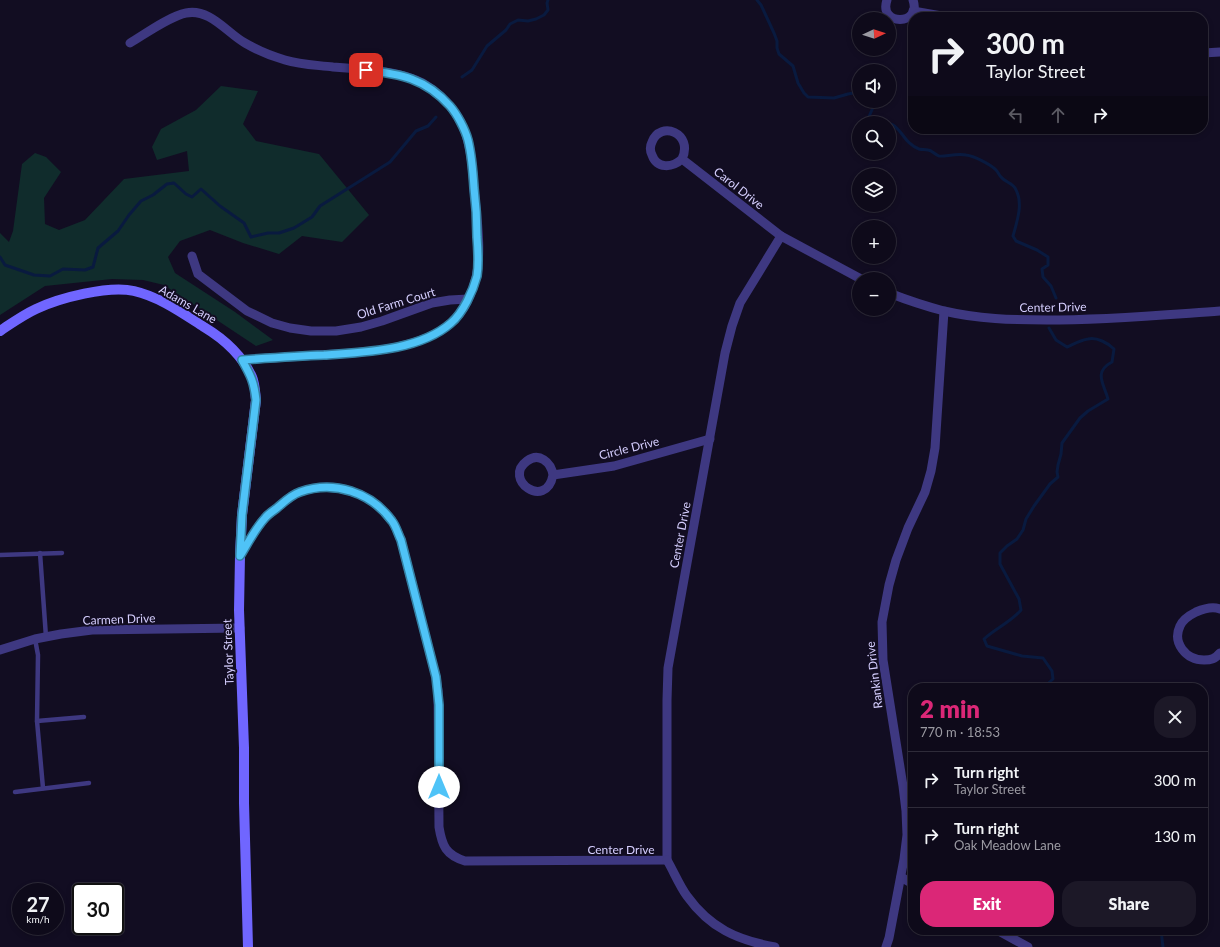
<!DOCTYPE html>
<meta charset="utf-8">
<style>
:root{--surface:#0e0a1a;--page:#1c1827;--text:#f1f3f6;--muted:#9b9aa2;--line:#2e2b39;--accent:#db2777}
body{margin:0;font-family:Lato,sans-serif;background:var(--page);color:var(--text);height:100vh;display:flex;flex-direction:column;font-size:15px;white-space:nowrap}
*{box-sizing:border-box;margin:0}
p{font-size:13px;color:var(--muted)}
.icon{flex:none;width:22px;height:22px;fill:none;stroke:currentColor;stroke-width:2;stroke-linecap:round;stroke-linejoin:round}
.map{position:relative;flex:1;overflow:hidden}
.drawer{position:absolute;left:908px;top:683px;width:300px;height:252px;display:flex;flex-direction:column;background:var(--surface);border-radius:16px;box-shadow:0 2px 6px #0003,0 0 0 1px var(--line)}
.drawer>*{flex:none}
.top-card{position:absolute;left:908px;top:12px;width:300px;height:122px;border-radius:16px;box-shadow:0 2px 6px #0003,0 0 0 1px var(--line);background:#0e0a1a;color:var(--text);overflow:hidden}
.needle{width:26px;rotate:86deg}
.tools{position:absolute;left:852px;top:12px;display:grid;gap:8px}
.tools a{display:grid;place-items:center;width:44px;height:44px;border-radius:50%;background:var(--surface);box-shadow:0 2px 6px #0003,0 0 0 1px var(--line);font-size:20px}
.speed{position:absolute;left:12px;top:883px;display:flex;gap:8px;font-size:20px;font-weight:700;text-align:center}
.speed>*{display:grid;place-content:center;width:52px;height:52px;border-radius:50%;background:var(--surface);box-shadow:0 2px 6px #0003,0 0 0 1px var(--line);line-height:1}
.speed small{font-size:10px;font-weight:400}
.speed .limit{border:2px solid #111;border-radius:6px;background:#fff;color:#111}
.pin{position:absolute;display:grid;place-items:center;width:34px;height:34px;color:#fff;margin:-17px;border-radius:8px;box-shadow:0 2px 6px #0006}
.me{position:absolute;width:44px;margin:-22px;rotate:0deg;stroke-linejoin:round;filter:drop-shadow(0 0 3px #0008)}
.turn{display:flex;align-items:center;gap:14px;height:84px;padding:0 12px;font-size:18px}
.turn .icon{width:52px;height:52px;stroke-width:2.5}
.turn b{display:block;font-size:28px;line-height:34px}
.lanes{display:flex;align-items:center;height:38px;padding:0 12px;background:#0003;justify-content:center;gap:20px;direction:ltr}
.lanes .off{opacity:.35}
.round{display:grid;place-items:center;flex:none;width:42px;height:42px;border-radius:16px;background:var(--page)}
.summary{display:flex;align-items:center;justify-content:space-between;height:68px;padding:0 12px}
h1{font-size:24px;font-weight:800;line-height:30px;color:var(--accent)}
.action{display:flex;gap:8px;margin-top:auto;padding:8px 12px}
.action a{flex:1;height:46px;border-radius:16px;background:var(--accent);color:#fff;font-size:16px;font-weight:800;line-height:46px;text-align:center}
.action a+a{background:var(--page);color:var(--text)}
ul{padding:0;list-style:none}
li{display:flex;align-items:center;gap:12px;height:56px;padding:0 12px;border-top:1px solid var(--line)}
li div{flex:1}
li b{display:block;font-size:15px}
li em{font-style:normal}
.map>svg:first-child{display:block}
</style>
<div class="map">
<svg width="1220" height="947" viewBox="0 0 1220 947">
<rect width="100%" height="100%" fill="#120d22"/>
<polygon fill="#102c2c" points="221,86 258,91 243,124 256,141 319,154 369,215 342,242 302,236 279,254 243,243 210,230 180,241 168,257 175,273 235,312 273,340 256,346 164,285 143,280 112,279 45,286 0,315 0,233 9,242 13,231 22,164 35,153 46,157 61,172 44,198 45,224 59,230 85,220 124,179 189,171 187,151 157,160 152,147 161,129 196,110"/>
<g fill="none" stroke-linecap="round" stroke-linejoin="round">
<g stroke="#091a3f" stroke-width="3">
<polyline points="757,0 761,5 774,33 777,41 777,48 779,54 793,66 798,83 804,93 808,97 834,98 848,94 859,92"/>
<polyline points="462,77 472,70 487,46 506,30 510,24 518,20 528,21 536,19 544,15 548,10 547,3 548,0"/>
<polyline points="871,123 867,121 875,103 874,101"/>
<path d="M873,123C903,117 898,141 919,149C922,150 925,149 928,150C932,150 935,155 939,156C944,157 957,153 966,155C974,156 990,164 996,170C998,172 999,175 1001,177C1005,182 1012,183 1015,188C1024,203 1017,221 1013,236L1016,241L1037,250L1048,257V265L1042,269L1043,277L1051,286L1056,298"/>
<polyline points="0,257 5,265 34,275 50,276 63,269 85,270 93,267 98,248 118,231 129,215 141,201 153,195 167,184 174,183 186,194 192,197 201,189 220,206 244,223 251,237 268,233 279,233 294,228 312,217 320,206 390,162 416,131 428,126 436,117"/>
<path d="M1043,688L1053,679L1052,671L1043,658L1022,656L987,646L984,639C996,628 1011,622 1021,610L1019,599L1000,564V553L1007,546L1017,539L1023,530L1026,519L1034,506L1050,484L1058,477L1057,472L1058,465L1061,454L1062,443L1080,418L1088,411L1108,399C1104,384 1093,372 1112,362L1114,349C1108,343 1097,337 1088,339C1081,340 1074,344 1067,347L1056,340L1049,328"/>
<polyline points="1161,930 1163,947"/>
</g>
<g stroke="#3e3881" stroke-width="4.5">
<polyline points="40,553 46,637"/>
<polyline points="0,555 62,553"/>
<polyline points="35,639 38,655 37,721 43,788"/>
<polyline points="37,721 84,717"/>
<polyline points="15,792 89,783"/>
</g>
<g stroke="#3e3881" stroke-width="9">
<path d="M887,0C878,26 922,26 913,0"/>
<polyline points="913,11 947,17"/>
<path d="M130,43C145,34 170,16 186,13C210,8 227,33 245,43C257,50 271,56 285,60C301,65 317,65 333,67C348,68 362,69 377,71C394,73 411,76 426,85C446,97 463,119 468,142C472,157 473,174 474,189C477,218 483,258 474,285C470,298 462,313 452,322C421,351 357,353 318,355C293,357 267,358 242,360"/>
<polyline points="1203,53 1220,52"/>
<path d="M682,159C672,168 657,169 652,155C650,151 650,146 652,142C660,120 694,133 682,159L781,236"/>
<polyline points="192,256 198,274 247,311 272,323 290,328 311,331 336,331 361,327 382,321 432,303 450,300 468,299"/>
<path d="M889,293C907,300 925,306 944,311C978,319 1012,320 1047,320C1105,320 1162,315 1220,311"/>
<path d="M553,475C546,511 502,479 527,461C539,452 551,462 553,475L614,466L710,439"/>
<path d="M240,556C248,543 255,529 265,518C268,514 273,511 277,508C284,502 291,495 300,492C334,480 371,492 392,521C396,526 398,534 401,540L436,677L438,691L439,827C442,846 446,855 465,861L667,860V700L668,668L725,353L732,326L740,303L781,236L861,279"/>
<path d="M1220,609C1212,606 1203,609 1196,612C1190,615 1183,619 1180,626C1172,643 1186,660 1204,660C1211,660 1215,659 1220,653"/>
<polyline points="0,650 35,639 61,634 92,630 240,628"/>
<path d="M667,860C674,872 679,885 687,896C710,928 737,940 775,947"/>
<polyline points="901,877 913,884"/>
<polyline points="997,930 1028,947"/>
<polyline points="886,947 889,938 904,859 907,835 906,811 903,786 883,660 882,622 889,585 896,560 908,528 925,492 931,471 935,448 944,311"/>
</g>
<path stroke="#7066ff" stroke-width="10" d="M0,331C12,323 23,315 36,309C59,298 109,285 134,291C160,297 182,313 204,327C224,339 242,355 252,377C255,384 255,392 256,400L242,515L240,556L239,610L244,748V803L248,947"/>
</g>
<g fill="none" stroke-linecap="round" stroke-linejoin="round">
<g stroke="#337fa1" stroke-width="10">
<path id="route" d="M366,70C400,74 425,78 450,106C457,114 465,129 468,140C472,156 473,172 474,188C476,204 477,220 477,237C478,249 479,263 477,276C473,291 463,313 451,323C419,351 364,352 324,355C296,356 269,358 242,360C251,376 254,382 256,400L242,515L240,556C248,543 255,529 265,518C268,514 273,511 277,508C284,502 291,495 300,492C334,480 371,492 392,521C396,526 398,534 401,540L436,677L439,705V787"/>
</g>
<use href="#route" stroke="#4fc3f7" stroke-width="7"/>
</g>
<g text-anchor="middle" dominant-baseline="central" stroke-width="4" stroke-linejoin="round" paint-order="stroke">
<g font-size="12" fill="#d6cfff" stroke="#120d22">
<text transform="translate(739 188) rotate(38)">Carol Drive</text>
<text transform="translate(396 303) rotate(-17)">Old Farm Court</text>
<text transform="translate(188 304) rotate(30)">Adams Lane</text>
<text transform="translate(1053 307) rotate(-1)">Center Drive</text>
<text transform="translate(629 448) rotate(-14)">Circle Drive</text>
<text transform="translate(680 535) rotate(-79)">Center Drive</text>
<text transform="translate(119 619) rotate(-2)">Carmen Drive</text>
<text transform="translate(228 652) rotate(-92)">Taylor Street</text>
<text transform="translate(874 675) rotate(-97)">Rankin Drive</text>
<text x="621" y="849">Center Drive</text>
</g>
</g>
</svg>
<div class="tools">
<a><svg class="needle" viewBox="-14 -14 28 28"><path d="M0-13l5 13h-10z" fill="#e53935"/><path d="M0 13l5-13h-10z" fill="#9b9aa2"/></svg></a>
<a><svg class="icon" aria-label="sound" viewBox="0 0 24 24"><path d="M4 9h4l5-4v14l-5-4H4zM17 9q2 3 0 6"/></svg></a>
<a><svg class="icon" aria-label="search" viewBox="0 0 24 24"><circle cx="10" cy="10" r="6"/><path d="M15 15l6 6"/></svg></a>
<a><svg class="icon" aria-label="layers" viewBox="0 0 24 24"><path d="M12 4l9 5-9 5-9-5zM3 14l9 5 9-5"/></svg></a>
<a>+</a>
<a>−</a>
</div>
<div class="speed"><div>27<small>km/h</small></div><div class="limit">30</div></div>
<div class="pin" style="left:366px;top:70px;background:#d93025"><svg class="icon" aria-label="arrive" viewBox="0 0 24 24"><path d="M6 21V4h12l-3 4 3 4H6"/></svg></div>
<svg class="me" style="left:439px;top:787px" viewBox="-20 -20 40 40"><circle r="19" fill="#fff"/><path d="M0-13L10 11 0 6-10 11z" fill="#4fc3f7"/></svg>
<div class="top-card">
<div class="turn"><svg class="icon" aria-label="right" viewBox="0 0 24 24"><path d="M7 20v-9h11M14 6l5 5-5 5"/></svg><div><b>300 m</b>Taylor Street</div></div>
<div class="lanes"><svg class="icon off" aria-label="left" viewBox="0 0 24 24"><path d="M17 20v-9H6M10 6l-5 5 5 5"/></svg><svg class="icon off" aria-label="ahead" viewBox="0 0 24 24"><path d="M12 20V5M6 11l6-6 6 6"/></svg><svg class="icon" aria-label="right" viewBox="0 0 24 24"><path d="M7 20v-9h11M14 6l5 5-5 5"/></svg></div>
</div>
<section class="drawer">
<div class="summary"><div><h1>2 min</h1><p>770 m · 18:53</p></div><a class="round"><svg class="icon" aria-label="close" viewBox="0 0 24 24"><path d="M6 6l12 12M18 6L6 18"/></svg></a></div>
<ul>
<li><svg class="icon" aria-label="right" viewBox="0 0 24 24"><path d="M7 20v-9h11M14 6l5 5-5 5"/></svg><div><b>Turn right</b><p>Taylor Street</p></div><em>300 m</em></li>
<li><svg class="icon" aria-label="right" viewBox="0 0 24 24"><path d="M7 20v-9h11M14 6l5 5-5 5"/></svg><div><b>Turn right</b><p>Oak Meadow Lane</p></div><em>130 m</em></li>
</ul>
<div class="action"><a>Exit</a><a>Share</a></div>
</section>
</div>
